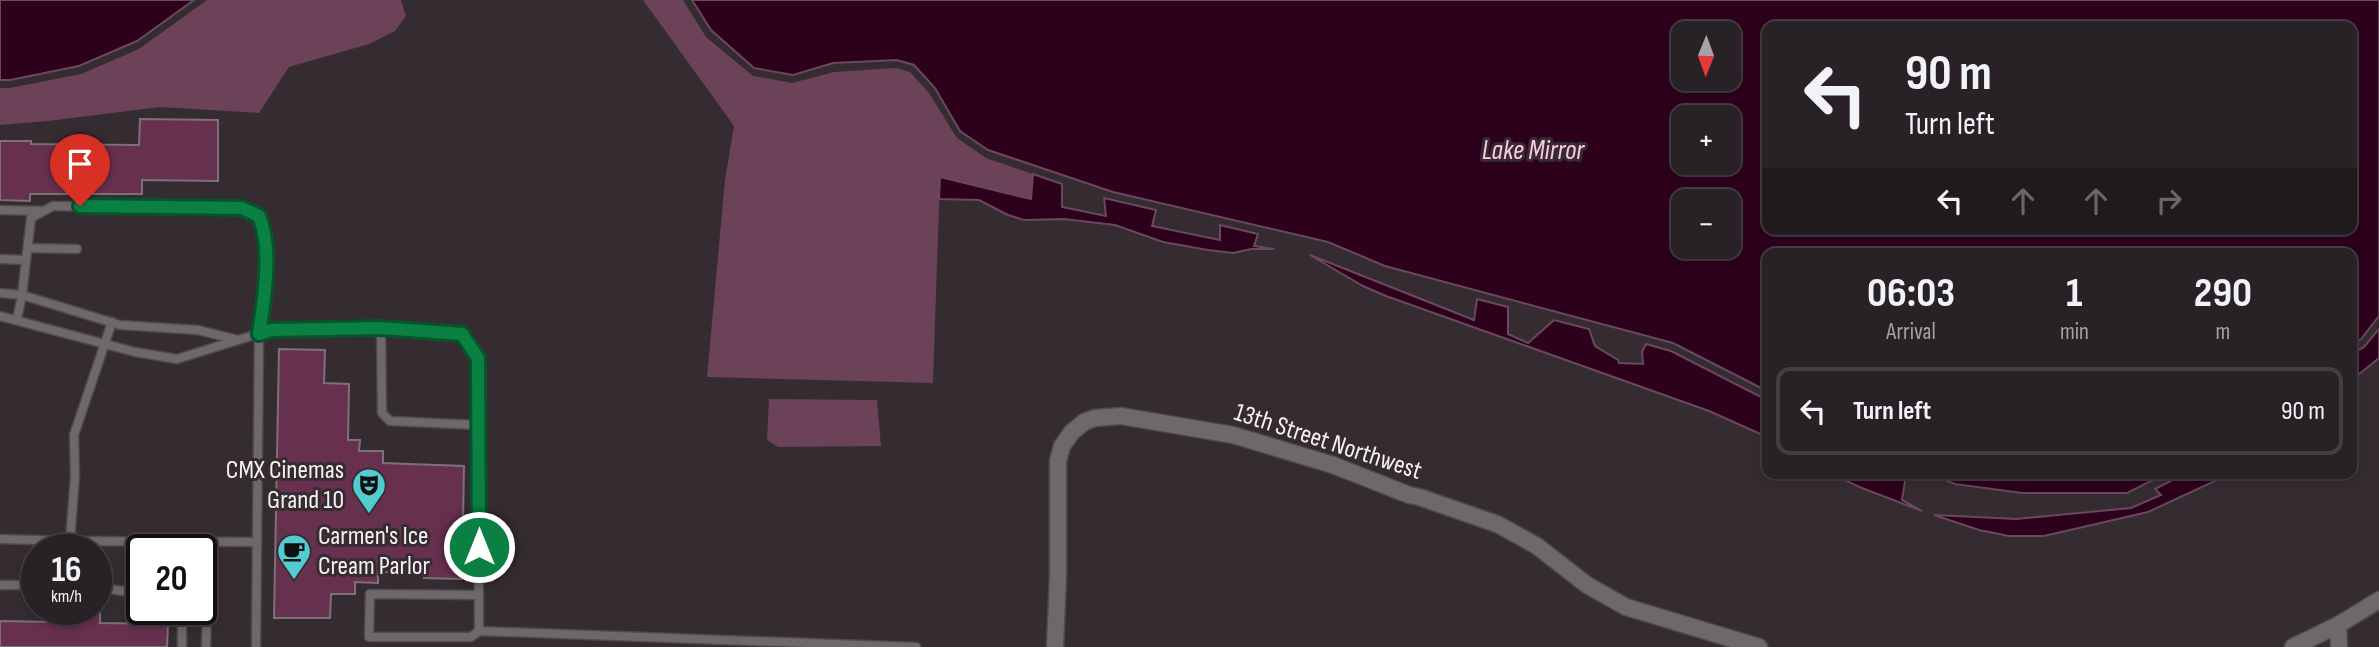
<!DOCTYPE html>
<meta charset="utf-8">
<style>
:root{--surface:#282125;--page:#342e32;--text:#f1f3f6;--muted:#a5a3a7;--line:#443e42}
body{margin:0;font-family:"Sofia Sans Condensed",sans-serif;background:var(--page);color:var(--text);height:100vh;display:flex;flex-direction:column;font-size:26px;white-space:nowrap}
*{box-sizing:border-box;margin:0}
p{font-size:23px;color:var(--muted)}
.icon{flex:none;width:38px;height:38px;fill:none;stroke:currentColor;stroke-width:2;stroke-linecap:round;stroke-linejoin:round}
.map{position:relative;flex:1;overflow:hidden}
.side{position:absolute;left:1762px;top:248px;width:595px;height:231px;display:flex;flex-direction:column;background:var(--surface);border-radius:14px;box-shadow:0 4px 10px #0003,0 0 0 2px var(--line)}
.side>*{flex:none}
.top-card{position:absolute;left:1762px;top:21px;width:595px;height:214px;border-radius:14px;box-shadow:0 4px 10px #0003,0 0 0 2px var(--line);background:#282125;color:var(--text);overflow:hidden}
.needle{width:46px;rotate:181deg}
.buttons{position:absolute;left:1671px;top:21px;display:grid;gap:14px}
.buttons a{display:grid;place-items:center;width:70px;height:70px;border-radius:14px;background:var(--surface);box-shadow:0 4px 10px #0003,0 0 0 2px var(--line);font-size:35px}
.speed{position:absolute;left:21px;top:534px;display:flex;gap:14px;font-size:35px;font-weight:700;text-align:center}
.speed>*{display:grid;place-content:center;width:91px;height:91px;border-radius:50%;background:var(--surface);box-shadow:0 4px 10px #0003,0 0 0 2px var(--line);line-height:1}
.speed small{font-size:18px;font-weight:400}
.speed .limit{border:4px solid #111;border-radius:10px;background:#fff;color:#111}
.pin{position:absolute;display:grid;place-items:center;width:60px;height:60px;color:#fff;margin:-72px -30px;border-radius:50% 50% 50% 0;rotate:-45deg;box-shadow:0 0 7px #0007}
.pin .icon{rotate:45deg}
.me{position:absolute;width:77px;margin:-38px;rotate:0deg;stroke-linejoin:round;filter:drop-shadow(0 0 5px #0008)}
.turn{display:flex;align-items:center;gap:24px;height:147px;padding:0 28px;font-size:32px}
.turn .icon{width:91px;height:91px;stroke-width:2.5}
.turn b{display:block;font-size:49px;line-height:60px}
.lanes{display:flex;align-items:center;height:66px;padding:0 28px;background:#0003;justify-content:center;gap:35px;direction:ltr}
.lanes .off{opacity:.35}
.eta{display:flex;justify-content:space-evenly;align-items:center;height:119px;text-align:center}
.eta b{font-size:42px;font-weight:700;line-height:49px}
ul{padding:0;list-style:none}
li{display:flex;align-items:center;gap:21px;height:88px;margin:0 14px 10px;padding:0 14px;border:4px solid var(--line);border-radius:14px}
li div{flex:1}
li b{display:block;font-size:26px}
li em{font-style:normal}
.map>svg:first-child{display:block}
</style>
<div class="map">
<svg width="2379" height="647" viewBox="0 0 2379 647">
<rect width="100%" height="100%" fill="#352c31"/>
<g fill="#6b4258">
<polygon points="207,0 401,0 406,16 395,31 369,44 289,67 259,113 160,107 48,121 0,125 0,88 10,88 81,74 139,49"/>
<polygon points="643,0 683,0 706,37 753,76 792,83 834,72 896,68 910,72 929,93 957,138 986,158 1033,174 1032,200 940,177 933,383 707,377 725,180 734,126"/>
<polygon points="769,399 877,400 881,446 778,447 767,440"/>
</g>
<g fill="#2d001c" stroke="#6a485d" stroke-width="2" fill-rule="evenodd">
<polygon points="0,0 194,0 137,41 79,66 10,80 0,80"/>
<path d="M692,0H2379V316L2361,339L2352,344V254H1768L1767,391L1673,343L1385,266L1328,242L1113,192L988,150L960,131L935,88L914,65L897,60L833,63L793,75L754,68L711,30ZM2352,26V229H1768V26ZM1729,33V79H1684V33ZM1729,117V163H1684V117ZM1729,201V247H1684V201Z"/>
<polygon points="1033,174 1062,184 1062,207 1106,216 1104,198 1156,210 1152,226 1220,240 1220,225 1258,234 1254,246 1274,249 1251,249 1233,253 1208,250 1163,242 1115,225 1064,219 1024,220 1008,215 979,200 939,199 940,177 1031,199"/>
<polygon points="1310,255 1474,320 1477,299 1508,307 1508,334 1528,343 1554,320 1589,329 1595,346 1618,360 1619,363 1643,364 1642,352 1646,344 1671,351 1767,400 1767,437 1709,411 1386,296 1363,286"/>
<polygon points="2379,329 2379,358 2352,380 2352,354 2364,347"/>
<polygon points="1831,474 1906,475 1902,500 1922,511 1862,488"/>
<polygon points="1928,474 2165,474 2127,493 2022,493 1955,484"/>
<polygon points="2184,474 2230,474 2148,512 2044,536 2009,536 1979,530 1934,515 2017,519 2131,508 2161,495 2155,489"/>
</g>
<g fill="#68304f" stroke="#7c7176" stroke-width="2">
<polygon points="140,119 218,120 218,181 142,180 142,194 30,194 30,201 0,200 0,141 31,141 31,144 139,145"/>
<polygon points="279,349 325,350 324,383 349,384 348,440 360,440 359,451 383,451 383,463 464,466 462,579 424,578 425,573 378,572 378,583 355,582 355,594 331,594 330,618 274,618"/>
<polygon points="54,609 100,612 100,623 168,624 167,647 0,647 0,621 53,622"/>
</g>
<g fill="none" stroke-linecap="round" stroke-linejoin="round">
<g stroke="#50484c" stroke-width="11">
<g id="service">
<polyline points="0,210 43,211"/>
<polyline points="28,248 77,249"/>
<polyline points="0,259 26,260"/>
<polyline points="0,293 22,295 120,325 198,330 238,340 177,359 135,352 0,316"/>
<path d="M17,319L22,295L31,218L53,206L241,208L259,216C273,250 264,298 259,334L256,647"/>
<polyline points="381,328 382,413 390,421 478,425"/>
<polyline points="238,340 271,330 381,328 462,334 478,358 479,631 916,647"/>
<polyline points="0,539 70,541 75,476 74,435 112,322"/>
<polyline points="70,550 70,541 257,542"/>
<polyline points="0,585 37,585"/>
<polyline points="96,587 142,594"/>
<polyline points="479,595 370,594 369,637 471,637 479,631"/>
<polyline points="182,647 182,609"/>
<polyline points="206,647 209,542"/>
</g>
</g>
<g stroke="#50484c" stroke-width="19">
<g id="minor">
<polyline points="2338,625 2339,647"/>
<polyline points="1055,647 1058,575 1058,461 1062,446 1072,432 1084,422 1095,418 1121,416 1233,435 1333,465 1409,495 1419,497 1497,524 1537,546 1587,585 1626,607 1759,647"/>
<polyline points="2293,647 2338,625 2379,600"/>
</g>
</g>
<use href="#service" stroke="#6d686a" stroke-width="8"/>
<use href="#minor" stroke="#6d686a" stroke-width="16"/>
</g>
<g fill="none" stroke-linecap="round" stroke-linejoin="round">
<g stroke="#07532c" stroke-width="18">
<path id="route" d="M80,206L242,208L259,216C273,250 264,298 259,334L271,330L381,328L462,334L478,358L479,547"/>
</g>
<use href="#route" stroke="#0b8043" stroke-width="12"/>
</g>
<defs>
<g id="theatre-pin" transform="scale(1.75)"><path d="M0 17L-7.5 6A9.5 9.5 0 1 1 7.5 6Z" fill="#52cdcf" stroke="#352c31"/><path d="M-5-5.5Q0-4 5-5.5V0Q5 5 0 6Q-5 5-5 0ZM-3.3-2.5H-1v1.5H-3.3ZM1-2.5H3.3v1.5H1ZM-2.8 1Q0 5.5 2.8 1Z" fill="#111"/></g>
<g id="cafe-pin" transform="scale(1.75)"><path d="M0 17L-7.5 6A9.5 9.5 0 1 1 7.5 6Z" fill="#52cdcf" stroke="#352c31"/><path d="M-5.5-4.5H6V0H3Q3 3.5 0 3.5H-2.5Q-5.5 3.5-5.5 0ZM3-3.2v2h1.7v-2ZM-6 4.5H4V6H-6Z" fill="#111"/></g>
</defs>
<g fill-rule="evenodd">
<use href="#theatre-pin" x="369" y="485"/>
<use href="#cafe-pin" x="294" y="551"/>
</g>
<g text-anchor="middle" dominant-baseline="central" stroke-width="6" stroke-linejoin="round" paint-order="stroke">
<g font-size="26" fill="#f8f1f4" stroke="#352c31">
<text transform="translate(1328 442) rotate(18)">13th Street Northwest</text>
</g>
<g font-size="26" fill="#f8f1f4" stroke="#352c31" text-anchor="end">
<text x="344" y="470">CMX Cinemas<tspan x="344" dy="30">Grand 10</tspan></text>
<text x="318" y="536" text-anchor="start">Carmen's Ice<tspan x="318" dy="30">Cream Parlor</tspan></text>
</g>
<g font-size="28" font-style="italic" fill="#ffc7e3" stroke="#352c31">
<text x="1533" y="150">Lake Mirror</text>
</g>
</g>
</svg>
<div class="buttons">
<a><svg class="needle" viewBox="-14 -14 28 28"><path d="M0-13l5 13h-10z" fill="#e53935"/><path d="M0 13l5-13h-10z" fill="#a5a3a7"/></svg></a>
<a>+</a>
<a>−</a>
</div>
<div class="speed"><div>16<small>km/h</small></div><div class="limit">20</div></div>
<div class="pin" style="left:80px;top:206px;background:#d93025"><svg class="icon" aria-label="arrive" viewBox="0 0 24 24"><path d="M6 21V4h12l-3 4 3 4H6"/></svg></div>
<svg class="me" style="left:479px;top:547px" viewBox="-20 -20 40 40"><circle r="17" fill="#0b8043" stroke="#fff" stroke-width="3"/><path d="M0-11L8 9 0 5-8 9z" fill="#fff"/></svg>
<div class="top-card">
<div class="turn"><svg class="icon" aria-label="left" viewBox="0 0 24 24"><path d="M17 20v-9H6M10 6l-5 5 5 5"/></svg><div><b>90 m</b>Turn left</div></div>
<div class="lanes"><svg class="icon" aria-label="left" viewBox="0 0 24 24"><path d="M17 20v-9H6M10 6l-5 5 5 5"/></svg><svg class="icon off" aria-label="ahead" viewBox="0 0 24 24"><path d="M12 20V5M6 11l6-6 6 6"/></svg><svg class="icon off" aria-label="ahead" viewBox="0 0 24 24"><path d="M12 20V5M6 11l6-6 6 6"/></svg><svg class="icon off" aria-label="right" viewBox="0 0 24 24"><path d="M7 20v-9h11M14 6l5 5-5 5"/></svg></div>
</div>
<section class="side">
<div class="eta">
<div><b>06:03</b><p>Arrival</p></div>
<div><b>1</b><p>min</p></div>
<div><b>290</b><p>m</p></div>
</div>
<ul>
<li><svg class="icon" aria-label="left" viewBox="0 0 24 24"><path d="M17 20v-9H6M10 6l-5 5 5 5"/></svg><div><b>Turn left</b></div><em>90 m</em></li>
</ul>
</section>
</div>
